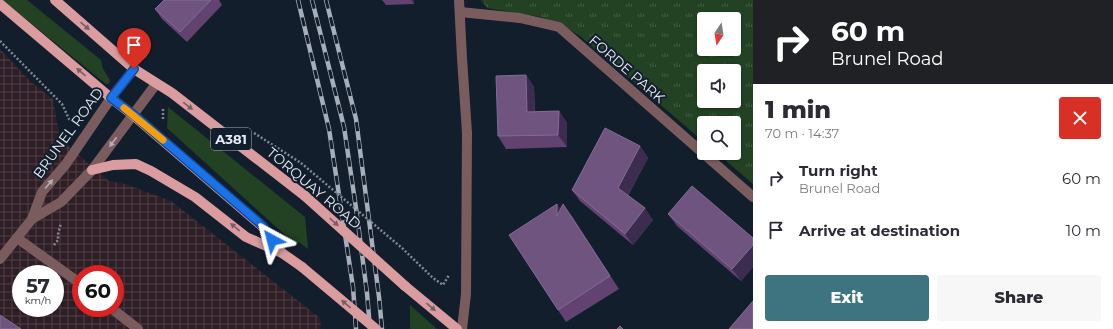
<!DOCTYPE html>
<meta charset="utf-8">
<style>
:root{--surface:#fff;--page:#f7f7f7;--text:#2b2b33;--muted:#7c7c81;--accent:#3e7380}
body{margin:0;font-family:Montserrat,sans-serif;background:var(--page);color:var(--text);height:100vh;display:flex;flex-direction:column;font-size:15px;white-space:nowrap}
*{box-sizing:border-box;margin:0}
p{font-size:13px;color:var(--muted)}
.icon{flex:none;width:22px;height:22px;fill:none;stroke:currentColor;stroke-width:2;stroke-linecap:round;stroke-linejoin:round}
.map{position:relative;flex:1;overflow:hidden}
.side{display:flex;flex-direction:column;background:var(--surface);width:360px}
.side>*{flex:none}
.guide{background:#202124;color:#fff;overflow:hidden}
.needle{width:26px;rotate:192deg}
.controls{position:absolute;left:697px;top:12px;display:grid;gap:8px}
.controls a{display:grid;place-items:center;width:44px;height:44px;border-radius:4px;background:var(--surface);box-shadow:0 1px 3px #0004;font-size:20px}
.speed{position:absolute;left:12px;top:265px;display:flex;gap:8px;font-size:20px;font-weight:700;text-align:center}
.speed>*{display:grid;place-content:center;width:52px;height:52px;border-radius:50%;background:var(--surface);box-shadow:0 1px 3px #0004;line-height:1}
.speed small{font-size:10px;font-weight:400}
.speed .limit{border:6px solid #d22;background:#fff;color:#111}
.pin{position:absolute;display:grid;place-items:center;width:34px;height:34px;color:#fff;margin:-41px -17px;border-radius:50% 50% 50% 0;rotate:-45deg;box-shadow:0 0 4px #0007}
.pin .icon{rotate:45deg}
.me{position:absolute;width:44px;margin:-22px;rotate:322deg;stroke-linejoin:round;filter:drop-shadow(0 0 3px #0008)}
.turn{display:flex;align-items:center;gap:14px;height:84px;padding:0 12px;font-size:18px}
.turn .icon{width:52px;height:52px;stroke-width:2.5}
.turn b{display:block;font-size:28px;line-height:34px}
.round{display:grid;place-items:center;flex:none;width:42px;height:42px;border-radius:4px;background:var(--page)}
.overview{display:flex;align-items:center;justify-content:space-between;height:68px;padding:0 12px}
h1{font-size:24px;font-weight:800;line-height:30px}
.primary-button{display:flex;gap:8px;margin-top:auto;padding:8px 12px}
.primary-button a{flex:1;height:46px;border-radius:4px;background:var(--accent);color:#fff;font-size:16px;font-weight:800;line-height:46px;text-align:center}
.primary-button a+a{background:var(--page);color:var(--text)}
ul{padding:0;list-style:none}
li{display:flex;align-items:center;gap:12px;height:52px;padding:0 12px}
li div{flex:1}
li b{display:block;font-size:15px}
li em{font-style:normal}
main{display:flex;flex:1;min-height:0}
.map>svg:first-child{display:block}
</style>
<main>
<div class="map">
<svg width="753" height="329" viewBox="0 0 753 329">
<defs>
<pattern id="industrial-grid" width="8" height="8" patternUnits="userSpaceOnUse"><rect width="8" height="8" fill="#301e27"/><path d="M0 4h8M4 0v8" fill="none" stroke="#4e3f47"/></pattern>
<pattern id="park-tufts" width="24" height="20" patternUnits="userSpaceOnUse"><rect width="24" height="20" fill="#224223"/><path d="M3 7l-1-3M5 7V3M7 7l1-3M15 17l-1-3M17 17v-4M19 17l1-3" fill="none" stroke="#425e44"/></pattern>
</defs>
<rect width="100%" height="100%" fill="#131e2c"/>
<path fill="url(#industrial-grid)" fill-rule="evenodd" d="M0,49L30,81L53,99L60,139L109,181L125,184L171,201L320,318L321,329H0ZM21,274H55V308H21ZM81,274H115V308H81Z"/>
<g fill="#224223">
<polygon points="2,0 27,0 101,60 103,69 110,80 109,84 106,84"/>
<polygon points="168,107 305,217 308,249 299,242 296,245 167,128"/>
<polygon points="410,305 437,329 410,329"/>
</g>
<path fill="url(#park-tufts)" fill-rule="evenodd" d="M481,0H753V184L717,153H734V123H704V142L580,36L562,25L541,17L487,8ZM704,19H734V49H704ZM704,71H734V101H704Z"/>
<g fill="none" stroke-linecap="round" stroke-linejoin="round">
<g stroke="#808995" stroke-width="2.5" stroke-dasharray="2 2" stroke-linecap="butt">
<polyline points="0,41 62,104 69,119 76,121"/>
<polyline points="163,119 163,108"/>
<polyline points="254,133 301,163"/>
<polyline points="54,245 58,240 58,234 61,223"/>
<polyline points="402,248 433,278 443,285 449,275"/>
</g>
<g stroke="#7b5c5e" stroke-width="10">
<polyline points="459,0 462,58 467,133 466,294 462,329"/>
<polyline points="460,12 520,18 559,27 753,197"/>
<polyline points="32,219 61,202 92,170 156,84"/>
<polyline points="17,238 81,284"/>
<polyline points="0,259 32,219 42,192 66,164 111,98 134,69"/>
<polyline points="111,308 138,329"/>
</g>
<g stroke="#db9ca0" stroke-width="10">
<polyline points="55,0 134,69 172,93 305,196"/>
<polyline points="0,4 111,98 133,115 263,227 282,253 302,267"/>
<polyline points="92,170 113,165 136,164 151,171 195,197 246,237 282,253"/>
<polyline points="405,286 457,329"/>
</g>
<g stroke="#a6aeb9" stroke-width="4.5">
<g id="rail">
<polyline points="298,0 329,129 353,287 356,329"/>
<polyline points="312,0 344,127 356,208 367,293 370,329"/>
<polyline points="326,0 356,119 379,297 382,329"/>
</g>
</g>
<use href="#rail" stroke="#131e2c" stroke-width="3" stroke-dasharray="9" stroke-linecap="butt"/>
<polyline stroke="#808995" stroke-width="2.5" stroke-dasharray="2 2" stroke-linecap="butt" points="301,163 402,248"/>
<g stroke="#db9ca0" stroke-width="10">
<polyline points="305,196 405,286"/>
<polyline points="302,267 376,329"/>
</g>
</g>
<g fill="#614270">
<polygon points="164,0 219,0 222,5 187,42 162,19 155,9"/>
<polygon points="382,0 414,0 414,4 386,5"/>
<polygon points="526,75 534,87 535,111 559,111 567,123 567,147 506,149 498,136"/>
<polygon points="640,146 648,158 628,196 653,220 633,245 580,201 572,190"/>
<polygon points="557,204 560,209 572,216 619,289 566,322 558,310"/>
<polygon points="668,214 753,238 753,267 741,281 677,226"/>
</g>
<g fill="#3c2c4f">
<polygon points="411,0 414,0 414,4"/>
<polygon points="526,75 534,87 535,124 527,112"/>
<polygon points="559,111 567,123 567,147 558,135"/>
<polygon points="640,146 648,158 626,199 618,188"/>
<polygon points="557,204 566,216 557,216"/>
<polygon points="563,204 572,216 619,289 610,276"/>
<polygon points="645,208 653,220 633,245 625,234"/>
<polygon points="753,245 753,267 741,281 732,269"/>
</g>
<g fill="#6f547f" stroke="#826c92">
<polygon points="164,0 211,0 180,32 155,9"/>
<polygon points="526,75 527,112 559,111 558,135 498,136 496,76"/>
<polygon points="605,128 640,146 618,188 645,208 625,234 572,190"/>
<polygon points="692,186 753,238 753,245 732,269 668,214"/>
<polygon points="557,204 557,216 563,204 610,276 558,310 509,235"/>
<polygon points="753,301 753,329 729,329"/>
<polygon points="0,315 21,329 0,329"/>
<polygon points="620,326 623,329 617,329"/>
</g>
<defs><path id="oneway-solid" d="M-6-.8H1V-3.2L6.5 0L1 3.2V.8H-6Z"/></defs>
<g fill="#775d66">
<use href="#oneway-solid" transform="translate(85 26) rotate(41)"/>
<use href="#oneway-solid" transform="translate(81 72) rotate(-140)"/>
<use href="#oneway-solid" transform="translate(188 106) rotate(38)"/>
<use href="#oneway-solid" transform="translate(334 222) rotate(42)"/>
<use href="#oneway-solid" transform="translate(235 227) rotate(-141)"/>
<use href="#oneway-solid" transform="translate(346 304) rotate(-140)"/>
<use href="#oneway-solid" transform="translate(431 307) rotate(40)"/>
</g>
<g fill="#b6acb2">
<use href="#oneway-solid" transform="translate(113 142) rotate(127)"/>
<use href="#oneway-solid" transform="translate(49 184) rotate(-50)"/>
</g>
<g fill="none" stroke-linecap="round" stroke-linejoin="round">
<g stroke="#114b97" stroke-width="10">
<polyline id="route" points="134,69 111,98 134,115 263,226 272,240"/>
</g>
<use href="#route" stroke="#1a73e8" stroke-width="7"/>
<polyline stroke="#f59e0b" stroke-width="7" points="124,108 163,140"/>
</g>
<g text-anchor="middle" dominant-baseline="central" stroke-width="4" stroke-linejoin="round" paint-order="stroke">
<rect fill="#131e2c" stroke="#a7afba" stroke-width="1" x="211" y="128" width="40" height="22" rx="3"/>
<g font-size="13" font-weight="bold" fill="#e6edf7">
<text x="231" y="139">A381</text>
</g>
<g font-size="14" fill="#e6edf7" stroke="#131e2c">
<text transform="translate(627 69) rotate(41)">FORDE PARK</text>
<text transform="translate(68 133) rotate(-54)">BRUNEL ROAD</text>
<text transform="translate(314 188) rotate(40)">TORQUAY ROAD</text>
</g>
</g>
</svg>
<div class="controls">
<a><svg class="needle" viewBox="-14 -14 28 28"><path d="M0-13l5 13h-10z" fill="#e53935"/><path d="M0 13l5-13h-10z" fill="#7c7c81"/></svg></a>
<a><svg class="icon" aria-label="sound" viewBox="0 0 24 24"><path d="M4 9h4l5-4v14l-5-4H4zM17 9q2 3 0 6"/></svg></a>
<a><svg class="icon" aria-label="search" viewBox="0 0 24 24"><circle cx="10" cy="10" r="6"/><path d="M15 15l6 6"/></svg></a>
</div>
<div class="speed"><div>57<small>km/h</small></div><div class="limit">60</div></div>
<div class="pin" style="left:134px;top:69px;background:#d93025"><svg class="icon" aria-label="arrive" viewBox="0 0 24 24"><path d="M6 21V4h12l-3 4 3 4H6"/></svg></div>
<svg class="me" style="left:272px;top:240px" viewBox="-20 -20 40 40"><path d="M0-17L14 15 0 8-14 15z" fill="#1a73e8" stroke="#fff" stroke-width="4"/></svg>
</div>
<section class="side">
<div class="guide">
<div class="turn"><svg class="icon" aria-label="right" viewBox="0 0 24 24"><path d="M7 20v-9h11M14 6l5 5-5 5"/></svg><div><b>60 m</b>Brunel Road</div></div>
</div>
<div class="overview"><div><h1>1 min</h1><p>70 m · 14:37</p></div><a class="round" style="background:#d93025;color:#fff"><svg class="icon" aria-label="close" viewBox="0 0 24 24"><path d="M6 6l12 12M18 6L6 18"/></svg></a></div>
<ul>
<li><svg class="icon" aria-label="right" viewBox="0 0 24 24"><path d="M7 20v-9h11M14 6l5 5-5 5"/></svg><div><b>Turn right</b><p>Brunel Road</p></div><em>60 m</em></li>
<li><svg class="icon" aria-label="arrive" viewBox="0 0 24 24"><path d="M6 21V4h12l-3 4 3 4H6"/></svg><div><b>Arrive at destination</b></div><em>10 m</em></li>
</ul>
<div class="primary-button"><a>Exit</a><a>Share</a></div>
</section>
</main>
